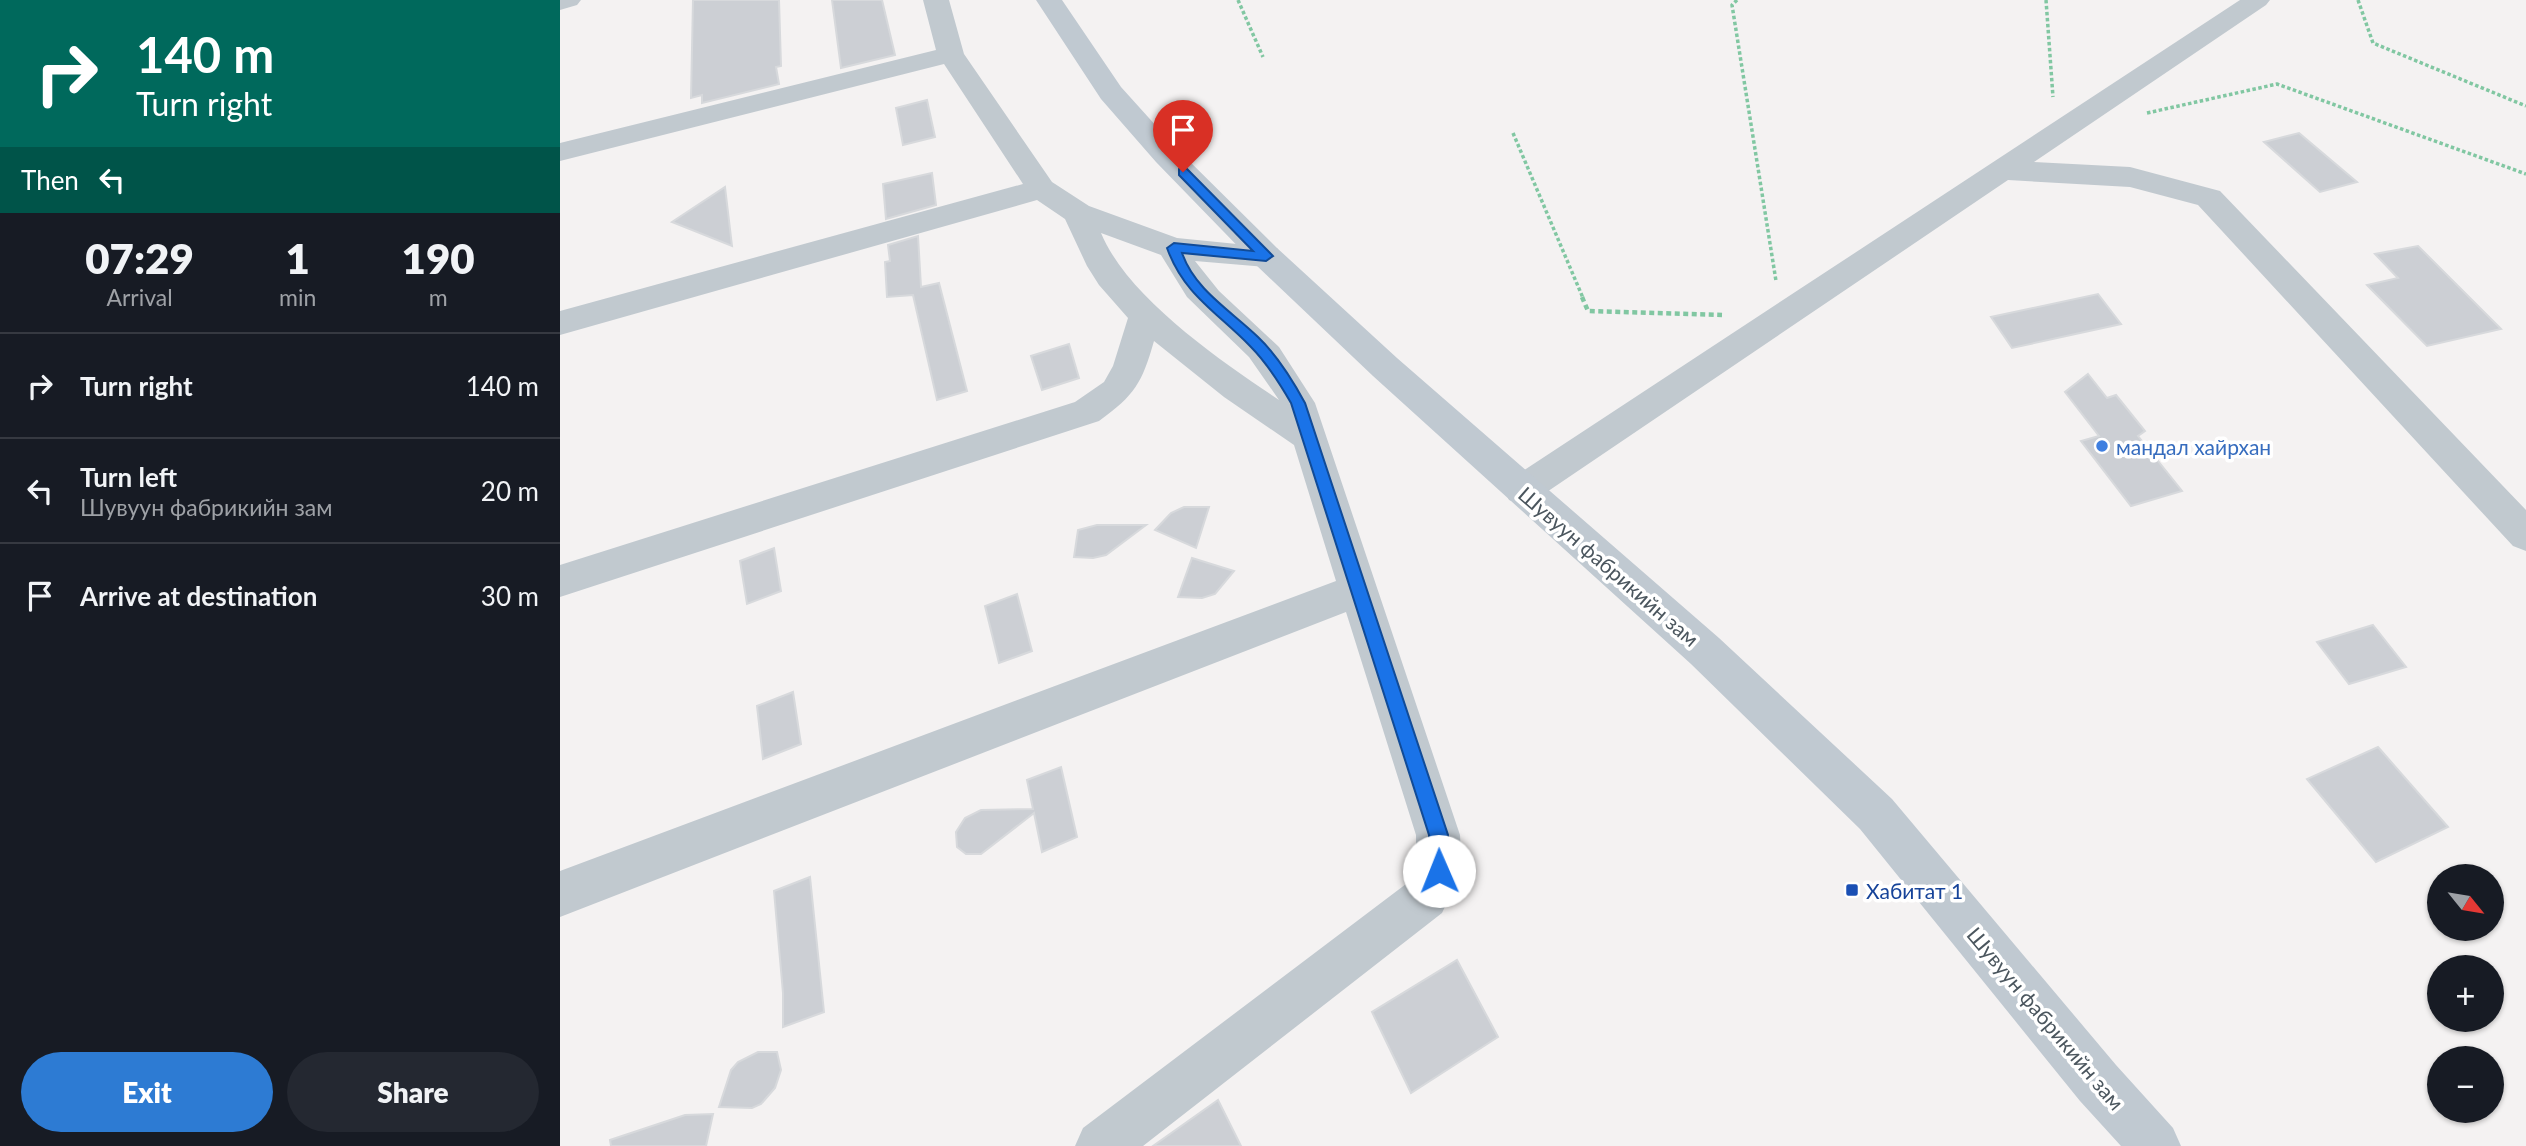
<!DOCTYPE html>
<meta charset="utf-8">
<style>
:root{--surface:#171b24;--page:#242831;--text:#f1f3f6;--muted:#9ea1a6;--line:#363941;--accent:#2d7bd3}
body{margin:0;font-family:Lato,sans-serif;background:var(--page);color:var(--text);height:100vh;display:flex;flex-direction:column;font-size:26px;white-space:nowrap}
*{box-sizing:border-box;margin:0}
p{font-size:23px;color:var(--muted)}
.icon{flex:none;width:38px;height:38px;fill:none;stroke:currentColor;stroke-width:2;stroke-linecap:round;stroke-linejoin:round}
.map{position:relative;flex:1;overflow:hidden}
.details{display:flex;flex-direction:column;background:var(--surface);width:560px}
.details>*{flex:none}
.guide{background:#00695c;color:#fff;overflow:hidden}
.needle{width:46px;rotate:120deg}
.buttons{position:absolute;left:1867px;top:864px;display:grid;gap:14px}
.buttons a{display:grid;place-items:center;width:77px;height:77px;border-radius:50%;background:var(--surface);box-shadow:0 2px 5px #0004;font-size:35px}
.pin{position:absolute;display:grid;place-items:center;width:60px;height:60px;color:#fff;margin:-72px -30px;border-radius:50% 50% 50% 0;rotate:-45deg;box-shadow:0 0 7px #0007}
.pin .icon{rotate:45deg}
.me{position:absolute;width:77px;margin:-38px;rotate:359deg;stroke-linejoin:round;filter:drop-shadow(0 0 5px #0008)}
.turn{display:flex;align-items:center;gap:24px;height:147px;padding:0 21px;font-size:32px}
.turn .icon{width:91px;height:91px;stroke-width:2.5}
.turn b{display:block;font-size:49px;line-height:60px}
.then{display:flex;align-items:center;height:66px;padding:0 21px;background:#0003;gap:14px;font-size:26px}
.eta{display:flex;justify-content:space-evenly;align-items:center;height:119px;text-align:center}
.eta b{font-size:42px;font-weight:800;line-height:49px}
.cta{display:flex;gap:14px;margin-top:auto;padding:14px 21px}
.cta a{flex:1;height:80px;border-radius:42px;background:var(--accent);color:#fff;font-size:28px;font-weight:800;line-height:80px;text-align:center}
.cta a+a{background:var(--page);color:var(--text)}
ul{padding:0;list-style:none}
li{display:flex;align-items:center;gap:21px;height:105px;padding:0 21px;border-top:2px solid var(--line)}
li div{flex:1}
li b{display:block;font-size:26px}
li em{font-style:normal}
main{display:flex;flex:1;min-height:0}
.map>svg:first-child{display:block}
</style>
<main>
<section class="details">
<div class="guide">
<div class="turn"><svg class="icon" aria-label="right" viewBox="0 0 24 24"><path d="M7 20v-9h11M14 6l5 5-5 5"/></svg><div><b>140 m</b>Turn right</div></div>
<div class="then">Then<svg class="icon" aria-label="left" viewBox="0 0 24 24"><path d="M17 20v-9H6M10 6l-5 5 5 5"/></svg></div>
</div>
<div class="eta">
<div><b>07:29</b><p>Arrival</p></div>
<div><b>1</b><p>min</p></div>
<div><b>190</b><p>m</p></div>
</div>
<ul>
<li><svg class="icon" aria-label="right" viewBox="0 0 24 24"><path d="M7 20v-9h11M14 6l5 5-5 5"/></svg><div><b>Turn right</b></div><em>140 m</em></li>
<li><svg class="icon" aria-label="left" viewBox="0 0 24 24"><path d="M17 20v-9H6M10 6l-5 5 5 5"/></svg><div><b>Turn left</b><p>Шувуун фабрикийн зам</p></div><em>20 m</em></li>
<li><svg class="icon" aria-label="arrive" viewBox="0 0 24 24"><path d="M6 21V4h12l-3 4 3 4H6"/></svg><div><b>Arrive at destination</b></div><em>30 m</em></li>
</ul>
<div class="cta"><a>Exit</a><a>Share</a></div>
</section>
<div class="map">
<svg width="1966" height="1146" viewBox="0 0 1966 1146">
<rect width="100%" height="100%" fill="#f4f2f2"/>
<g fill="#cccfd4" stroke="#d7d9dc" stroke-width="2">
<polygon points="133,0 219,0 221,66 216,67 219,84 142,103 142,95 131,98"/>
<polygon points="272,0 322,0 335,55 281,68"/>
<polygon points="367,100 375,137 343,145 336,108"/>
<polygon points="1739,133 1797,182 1760,192 1704,142"/>
<polygon points="372,173 376,205 326,219 323,184"/>
<polygon points="165,187 172,246 112,222"/>
<polygon points="358,236 361,287 379,283 407,391 377,400 353,295 327,297 325,262 330,261 328,245"/>
<polygon points="1858,246 1941,329 1867,346 1807,285 1838,278 1815,254"/>
<polygon points="1538,294 1561,324 1452,348 1431,317"/>
<polygon points="509,344 519,378 482,390 471,356"/>
<polygon points="1528,374 1547,398 1556,395 1585,431 1578,436 1622,491 1571,506 1521,441 1539,436 1505,392"/>
<polygon points="624,507 649,507 636,548 595,530 611,513"/>
<polygon points="537,525 586,525 546,555 533,558 514,557 518,530"/>
<polygon points="214,548 221,591 187,604 180,561"/>
<polygon points="632,558 674,571 655,594 642,598 618,597"/>
<polygon points="457,594 472,651 439,663 425,606"/>
<polygon points="1813,625 1846,667 1789,684 1757,642"/>
<polygon points="233,692 241,744 203,759 197,706"/>
<polygon points="1818,747 1888,827 1816,862 1747,779"/>
<polygon points="501,767 517,837 482,852 474,813 421,854 406,854 397,847 396,832 405,818 421,810 473,809 467,780"/>
<polygon points="250,877 264,1012 223,1027 223,993 214,891"/>
<polygon points="897,960 938,1037 851,1093 812,1012"/>
<polygon points="198,1052 217,1052 221,1070 215,1088 201,1104 192,1108 159,1107 171,1070 178,1062"/>
<polygon points="658,1100 681,1146 593,1146"/>
<polygon points="153,1114 146,1146 51,1146 50,1140 125,1115"/>
</g>
<g fill="none" stroke-linecap="round" stroke-linejoin="round">
<g stroke="#81c7a2" stroke-width="3.5" stroke-dasharray="3.5 2.5" stroke-linecap="butt">
<polyline points="678,0 703,57"/>
<polyline points="1177,0 1172,5 1216,281"/>
<polyline points="1486,0 1493,97"/>
<polyline points="1798,0 1813,43 1966,106"/>
<polyline points="1587,113 1717,84 1966,174"/>
<polyline points="953,133 1023,298"/>
</g>
<polyline stroke="#81c7a2" stroke-width="4.5" stroke-dasharray="5 3.5" stroke-linecap="butt" points="1022,297 1028,311 1162,315"/>
<g fill="#c1c9cf" fill-rule="evenodd">
<polygon points="0,0 21,0 17,5 0,10"/>
<path d="M363,0H389L404,54L492,182L529,206L617,238L717,248L722,256L717,264L706,267L635,261L659,291L719,347L755,403L900,835L902,871L882,913L583,1146H515L523,1128L850,881L856,868V835L786,612L0,917V871L776,581L734,445L664,397L594,341C582,383 575,395 539,421L0,597V565L515,402L544,382L553,366L568,318L539,285L527,266L505,219L477,200L0,335V311L463,184L384,64L0,161V143L376,50ZM541,233L601,255L627,297L689,357L719,400C661,361 568,298 541,233Z"/>
<polygon points="1680,0 1710,0 1706,5 1474,162 1570,167 1660,191 1966,510 1966,551 1953,546 1638,205 1570,187 1448,180 975,500 962,505 949,500 944,490 949,480"/>
</g>
<polygon fill="#c0c9d1" fill-rule="evenodd" points="476,0 502,0 561,87 616,148 717,248 837,358 1159,638 1332,799 1556,1065 1613,1128 1621,1146 1561,1146 1520,1101 1300,829 1131,664 813,376 695,264 596,162 541,99"/>
</g>
<path fill="#1a73e8" stroke="#114b97" stroke-width="2" d="M623,168L627,169L713,256L706,261L622,253C635,290 670,310 698,337C718,356 732,379 745,403L888,835V871L885,878L879,880L872,878L870,871L869,835L731,403C719,382 707,363 690,346C657,312 624,295 607,248L614,243L693,251L619,175V169Z"/>
<circle fill="#3f7fe0" stroke="#fff" stroke-width="2.5" cx="1542" cy="446" r="7"/>
<rect fill="#1a4fb4" stroke="#fff" stroke-width="2.5" x="1285" y="883" width="14" height="14" rx="3.5"/>
<g text-anchor="middle" dominant-baseline="central" stroke-width="7" stroke-linejoin="round" paint-order="stroke">
<g font-size="21" fill="#366cbe" stroke="#fff" text-anchor="start">
<text x="1556" y="446">мандал хайрхан</text>
</g>
<g font-size="21" fill="#4b565e" stroke="#fff">
<text transform="translate(1049 566) rotate(41)">Шувуун фабрикийн зам</text>
<text transform="translate(1486 1018) rotate(50)">Шувуун фабрикийн зам</text>
</g>
<g font-size="21" fill="#164399" stroke="#fff" text-anchor="start">
<text x="1306" y="890">Хабитат 1</text>
</g>
</g>
</svg>
<div class="buttons">
<a><svg class="needle" viewBox="-14 -14 28 28"><path d="M0-13l5 13h-10z" fill="#e53935"/><path d="M0 13l5-13h-10z" fill="#9ea1a6"/></svg></a>
<a>+</a>
<a>−</a>
</div>
<div class="pin" style="left:623px;top:172px;background:#d93025"><svg class="icon" aria-label="arrive" viewBox="0 0 24 24"><path d="M6 21V4h12l-3 4 3 4H6"/></svg></div>
<svg class="me" style="left:879px;top:871px" viewBox="-20 -20 40 40"><circle r="19" fill="#fff"/><path d="M0-13L10 11 0 6-10 11z" fill="#1a73e8"/></svg>
</div>
</main>
